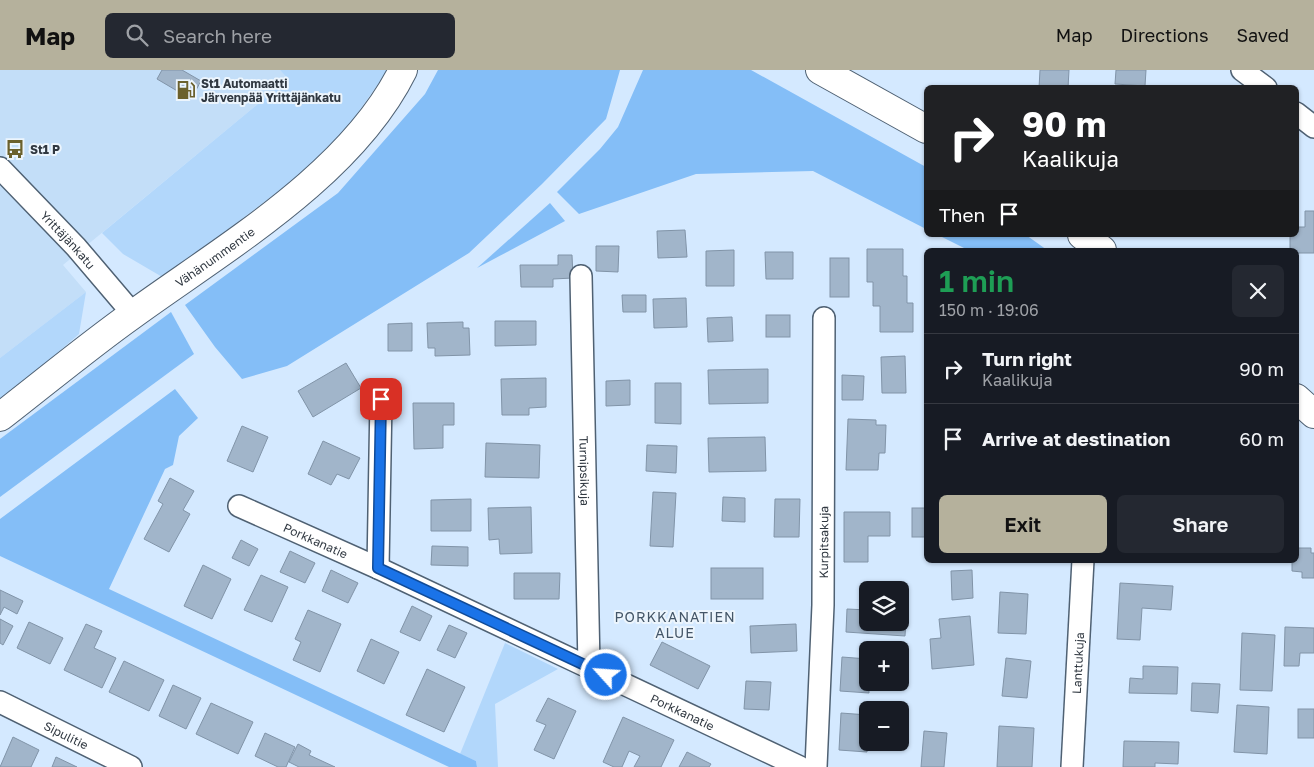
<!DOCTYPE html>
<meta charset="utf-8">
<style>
:root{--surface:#171b24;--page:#242831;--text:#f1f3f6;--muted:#9ea1a6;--line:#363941;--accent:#b5b19c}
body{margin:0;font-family:"Golos Text",sans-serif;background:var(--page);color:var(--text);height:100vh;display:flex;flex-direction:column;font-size:19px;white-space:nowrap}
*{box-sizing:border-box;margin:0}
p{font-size:16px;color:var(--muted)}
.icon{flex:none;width:28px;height:28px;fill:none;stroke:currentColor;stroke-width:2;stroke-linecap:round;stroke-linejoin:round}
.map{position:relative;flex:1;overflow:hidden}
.details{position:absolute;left:924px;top:178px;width:375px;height:315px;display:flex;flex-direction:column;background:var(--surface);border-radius:8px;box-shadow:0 1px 4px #0004}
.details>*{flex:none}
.hud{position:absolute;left:924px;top:15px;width:375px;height:152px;border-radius:8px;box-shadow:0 1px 4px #0004;background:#202124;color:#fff;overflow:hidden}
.tools{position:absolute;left:859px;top:511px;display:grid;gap:10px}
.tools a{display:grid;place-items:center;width:50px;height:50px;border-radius:8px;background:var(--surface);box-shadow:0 1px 4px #0004;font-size:25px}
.pin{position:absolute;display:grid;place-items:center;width:42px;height:42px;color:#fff;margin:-21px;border-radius:10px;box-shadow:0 2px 8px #0006}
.me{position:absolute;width:55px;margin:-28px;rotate:296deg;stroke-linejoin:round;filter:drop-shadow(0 0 4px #0008)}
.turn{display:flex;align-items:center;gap:18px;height:105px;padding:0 15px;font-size:22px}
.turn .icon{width:65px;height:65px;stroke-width:2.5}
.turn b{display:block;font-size:35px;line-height:42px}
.then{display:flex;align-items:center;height:48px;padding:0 15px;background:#0003;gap:10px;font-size:19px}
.round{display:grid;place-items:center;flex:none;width:52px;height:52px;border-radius:8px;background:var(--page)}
.summary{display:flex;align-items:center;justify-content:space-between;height:85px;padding:0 15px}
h1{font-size:30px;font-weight:600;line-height:38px;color:#1e9e55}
.action{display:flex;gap:10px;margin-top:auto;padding:10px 15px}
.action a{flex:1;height:58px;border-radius:8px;background:var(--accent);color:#111;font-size:20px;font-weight:600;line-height:58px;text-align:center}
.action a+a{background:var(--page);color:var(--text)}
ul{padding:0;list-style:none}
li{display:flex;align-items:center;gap:15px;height:70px;padding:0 15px;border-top:1px solid var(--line)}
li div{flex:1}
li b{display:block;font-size:19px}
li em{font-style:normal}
header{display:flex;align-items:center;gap:30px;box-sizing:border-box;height:70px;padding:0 25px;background:var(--accent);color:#111}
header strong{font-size:24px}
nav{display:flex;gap:28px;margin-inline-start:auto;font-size:18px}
.search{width:350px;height:45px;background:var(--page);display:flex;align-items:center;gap:12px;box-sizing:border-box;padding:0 18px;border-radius:8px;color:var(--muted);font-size:19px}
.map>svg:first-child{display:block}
</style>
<header>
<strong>Map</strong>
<div class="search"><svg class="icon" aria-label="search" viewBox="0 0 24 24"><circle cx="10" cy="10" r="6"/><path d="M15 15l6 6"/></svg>Search here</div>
<nav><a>Map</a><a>Directions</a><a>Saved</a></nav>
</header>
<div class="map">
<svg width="1314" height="697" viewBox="0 0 1314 697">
<rect width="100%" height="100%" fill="#d4e9ff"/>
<polygon fill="#c3def8" points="0,0 280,0 288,9 63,195 86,222 0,288"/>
<g fill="#b2d7fb">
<polygon points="280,0 388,0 330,82 164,208 123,184 102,163 288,9"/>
<polygon points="86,222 79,264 0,333 0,288"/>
<polygon points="505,573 558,599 495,634 498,697 477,697 476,691 460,684"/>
</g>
<g fill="#84bef7">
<polygon points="438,0 620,0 606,49 542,114 469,183 287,296 242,309 215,277 185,235 338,123 425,24"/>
<polygon points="643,0 751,0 926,97 926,159 813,101 696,104 579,144 557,122 600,79 618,57"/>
<polygon points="550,133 565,151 477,198"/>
<polygon points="938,165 1026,165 1047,180 968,180"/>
<polygon points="171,242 194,284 0,427 0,369"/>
<polygon points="175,319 198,348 179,366 173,395 165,399 109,519 476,691 477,697 449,697 0,486 0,449"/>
</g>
<g fill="#a1b5ca" stroke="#8194a8">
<polygon points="162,0 182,0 201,11 191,29 157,9"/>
<polygon points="1040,0 1069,0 1068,18 1039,18"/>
<polygon points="1116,0 1146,0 1145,16 1115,14"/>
<polygon points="1305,141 1314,141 1314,183 1296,183 1296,180 1290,180 1290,165 1296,165 1296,157 1305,157"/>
<polygon points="685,160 687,187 658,188 657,161"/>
<polygon points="596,176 619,176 618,202 596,201"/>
<polygon points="867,179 903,179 903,206 907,206 907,233 913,233 913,262 880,262 880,236 873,236 873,212 867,212"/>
<polygon points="734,180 734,216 706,216 706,181"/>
<polygon points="765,182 793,182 793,209 766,209"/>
<polygon points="558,185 572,185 573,208 553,209 553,217 521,217 520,195 558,195"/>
<rect x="830" y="188" width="19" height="39"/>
<polygon points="622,225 646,225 646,242 623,242"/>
<polygon points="686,228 687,257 654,258 653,229"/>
<rect x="766" y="245" width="24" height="22"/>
<polygon points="732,247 733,271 708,272 707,248"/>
<polygon points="495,251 536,251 536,275 495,276"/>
<polygon points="463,252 463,258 469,258 470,285 435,286 435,278 428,278 427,253"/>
<polygon points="412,253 412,281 388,281 388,254"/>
<polygon points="905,286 906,323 882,323 881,287"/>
<polygon points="346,293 361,318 313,347 298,321"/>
<polygon points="768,299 768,333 709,334 708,300"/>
<polygon points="842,305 864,306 863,330 842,330"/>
<polygon points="546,308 546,337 529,338 529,345 502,345 501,309"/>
<polygon points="630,310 630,335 606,336 606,311"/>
<polygon points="655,313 681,313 681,354 655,353"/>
<polygon points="413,333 454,333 454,355 443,355 443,378 414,379"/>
<polygon points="848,349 876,350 876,355 886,355 885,383 879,383 878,400 846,400"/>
<polygon points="242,356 268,367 253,402 227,391"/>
<polygon points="765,367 766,401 709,402 708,368"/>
<polygon points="323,371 360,388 349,409 337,404 331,415 308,404"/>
<polygon points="486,373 540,375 539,408 485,407"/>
<polygon points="647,375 677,376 676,403 646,401"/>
<polygon points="170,408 194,421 183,440 190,444 169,482 144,469 163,434 158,431"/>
<polygon points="653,422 676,423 673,477 650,476"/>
<polygon points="723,427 745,428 745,452 722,451"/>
<polygon points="471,429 471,461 431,461 431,430"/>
<polygon points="775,429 800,429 799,467 774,467"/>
<polygon points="531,437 532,483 500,484 499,469 489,470 488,438"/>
<rect x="912" y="438" width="14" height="29"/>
<polygon points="844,442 890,442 890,466 868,466 868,492 844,492"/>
<polygon points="241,470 258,479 249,496 232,488"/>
<polygon points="432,476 468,477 468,496 431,495"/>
<polygon points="1296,478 1311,478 1311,483 1314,483 1314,508 1302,508 1302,502 1292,501 1292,490 1296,490"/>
<polygon points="290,481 315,493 305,513 280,502"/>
<polygon points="203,495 231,509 212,549 184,536"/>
<rect x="711" y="498" width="52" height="31"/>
<polygon points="331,500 358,513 348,533 322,521"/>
<polygon points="972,500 973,528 952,530 951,501"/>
<polygon points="514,503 560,503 559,529 514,529"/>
<polygon points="261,505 288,517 272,552 244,540"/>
<polygon points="1120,513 1173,516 1171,540 1142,538 1140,570 1117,569"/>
<polygon points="0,520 23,531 17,544 4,537 0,545"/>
<polygon points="1000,522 1028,524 1026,564 998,563"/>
<polygon points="900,534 907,535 905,566 846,562 847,539 868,540 868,552 900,552"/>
<polygon points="412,536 432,546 420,571 400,562"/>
<polygon points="308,540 341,554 320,602 293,590 301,572 295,569"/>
<polygon points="970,546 974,595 932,599 930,569 941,568 939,549"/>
<polygon points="0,549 13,556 3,575 0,573"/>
<polygon points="29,552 63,568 50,594 17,578"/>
<polygon points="86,554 102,561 94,578 116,588 102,618 64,600"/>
<polygon points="796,554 797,581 751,583 750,556"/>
<polygon points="449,555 467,563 455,588 437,580"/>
<polygon points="1285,557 1314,558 1314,583 1300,583 1299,596 1284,596"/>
<polygon points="1242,563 1275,565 1272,621 1240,620"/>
<polygon points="371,569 399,582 384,614 357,601"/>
<polygon points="662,572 710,596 698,619 650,595"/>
<polygon points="842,587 868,589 869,623 840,621"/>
<polygon points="1006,588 1031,591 1027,628 1002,626"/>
<polygon points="124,591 164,610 149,641 109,622"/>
<polygon points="1143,596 1178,597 1177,624 1129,623 1130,608 1143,609"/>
<polygon points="427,599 465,617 444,662 406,645"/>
<polygon points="746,611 771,612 769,640 744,639"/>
<polygon points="1192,613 1220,614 1218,643 1191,641"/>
<polygon points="173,615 201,628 186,659 159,646"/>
<polygon points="548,628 576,641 554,689 534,680 546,655 536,651"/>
<polygon points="211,633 253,652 238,684 196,664"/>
<polygon points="1237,635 1269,637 1267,684 1234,682"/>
<rect x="1298" y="639" width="16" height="29"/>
<polygon points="841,643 868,645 867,682 839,680"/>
<polygon points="623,647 674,670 661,697 634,697 640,686 629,681 622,697 614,697 603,692"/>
<polygon points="999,656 1034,658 1032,697 997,697"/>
<polygon points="924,661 947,663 944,697 921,697"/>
<polygon points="265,663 295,677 286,697 278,697 255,686"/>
<polygon points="13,667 39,680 31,697 0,697"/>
<polygon points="1124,671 1179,672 1178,694 1155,693 1155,697 1123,697"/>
<polygon points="298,674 311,681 309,685 335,697 299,697 289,692"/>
<polygon points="687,682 711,694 709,697 679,697"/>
<polygon points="56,687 77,697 52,697"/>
</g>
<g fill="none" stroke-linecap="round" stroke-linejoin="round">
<g stroke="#4f6173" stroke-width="24">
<g id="street">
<polyline points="1242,0 1266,18"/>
<polyline points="1296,43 1314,57"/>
<path id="s1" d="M0,98L76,177L133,244"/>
<path id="s2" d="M581,206L589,596"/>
<path id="s3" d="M239,436L378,498L800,697"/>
<polyline points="378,498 381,329"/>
<path id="s4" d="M0,632L131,697"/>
<path id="s5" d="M816,697L823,535L824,248"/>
<path id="s6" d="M1072,697L1083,490"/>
</g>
</g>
<g stroke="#4f6173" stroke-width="30">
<g id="secondary">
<polyline points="820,0 926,59"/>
<polyline points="1082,165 1102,180"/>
<polyline points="1296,328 1314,344"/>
<path id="s7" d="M0,347C44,313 87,277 132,245C224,178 351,105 403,0"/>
</g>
</g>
<use href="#street" stroke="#fff" stroke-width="21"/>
<use href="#secondary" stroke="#fff" stroke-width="28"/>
</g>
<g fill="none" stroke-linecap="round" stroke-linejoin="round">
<g stroke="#114b97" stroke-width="12">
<polyline id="route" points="381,329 378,498 606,605"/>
</g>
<use href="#route" stroke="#1a73e8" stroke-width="9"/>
</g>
<defs>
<g id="fuel-bare" transform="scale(1.5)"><path d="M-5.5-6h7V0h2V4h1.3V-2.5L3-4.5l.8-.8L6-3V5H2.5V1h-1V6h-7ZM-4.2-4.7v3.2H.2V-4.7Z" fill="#6b612d" stroke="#ecf5fd" stroke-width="2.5" paint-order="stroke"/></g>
<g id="bus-bare" transform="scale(1.5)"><path d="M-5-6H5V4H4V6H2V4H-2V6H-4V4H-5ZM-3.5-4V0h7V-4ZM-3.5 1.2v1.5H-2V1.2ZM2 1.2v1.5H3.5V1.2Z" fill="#6b612d" stroke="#ecf5fd" stroke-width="2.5" paint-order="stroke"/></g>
</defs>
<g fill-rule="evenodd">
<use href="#fuel-bare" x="186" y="20"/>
<use href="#bus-bare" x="15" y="79"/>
</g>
<g text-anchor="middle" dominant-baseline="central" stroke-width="4" stroke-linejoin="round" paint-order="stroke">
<g font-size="12" font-weight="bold" fill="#303841" stroke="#ecf5fd" text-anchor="start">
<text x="201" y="13">St1 Automaatti<tspan x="201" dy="14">Järvenpää Yrittäjänkatu</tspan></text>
<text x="30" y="79">St1 P</text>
</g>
<g font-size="12" fill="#303841" stroke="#ecf5fd">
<text stroke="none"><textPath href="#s1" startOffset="99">Yrittäjänkatu</textPath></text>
<text stroke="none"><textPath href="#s7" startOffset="268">Vähänummentie</textPath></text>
<text stroke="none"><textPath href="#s2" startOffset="195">Turnipsikuja</textPath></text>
<text stroke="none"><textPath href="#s3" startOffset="84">Porkkanatie</textPath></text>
<text stroke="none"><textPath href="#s5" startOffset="225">Kurpitsakuja</textPath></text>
<text stroke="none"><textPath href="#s6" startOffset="104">Lanttukuja</textPath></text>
<text stroke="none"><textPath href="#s3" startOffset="489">Porkkanatie</textPath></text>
<text stroke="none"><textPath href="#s4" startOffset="74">Sipulitie</textPath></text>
</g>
<g font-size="14" letter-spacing="1" fill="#445668" stroke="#ecf5fd">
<text x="675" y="546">PORKKANATIEN<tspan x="675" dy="16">ALUE</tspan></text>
</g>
</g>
</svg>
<div class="tools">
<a><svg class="icon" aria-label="layers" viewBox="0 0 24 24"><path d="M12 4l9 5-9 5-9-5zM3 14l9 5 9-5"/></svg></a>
<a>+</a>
<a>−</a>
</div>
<div class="pin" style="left:381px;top:329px;background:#d93025"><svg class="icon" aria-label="arrive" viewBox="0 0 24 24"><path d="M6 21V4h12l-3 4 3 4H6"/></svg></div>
<svg class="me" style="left:606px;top:605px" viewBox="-20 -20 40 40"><circle r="17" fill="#1a73e8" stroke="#fff" stroke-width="3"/><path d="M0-11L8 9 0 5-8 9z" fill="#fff"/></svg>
<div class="hud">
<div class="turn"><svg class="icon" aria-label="right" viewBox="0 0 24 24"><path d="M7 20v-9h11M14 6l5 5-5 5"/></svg><div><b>90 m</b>Kaalikuja</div></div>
<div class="then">Then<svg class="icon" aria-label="arrive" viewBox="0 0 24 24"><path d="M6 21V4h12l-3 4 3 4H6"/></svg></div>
</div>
<section class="details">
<div class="summary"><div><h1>1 min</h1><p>150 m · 19:06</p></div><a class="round"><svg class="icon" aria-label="close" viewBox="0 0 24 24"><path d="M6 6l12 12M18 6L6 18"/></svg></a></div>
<ul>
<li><svg class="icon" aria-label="right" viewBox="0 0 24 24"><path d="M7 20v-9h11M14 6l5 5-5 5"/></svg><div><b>Turn right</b><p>Kaalikuja</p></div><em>90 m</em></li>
<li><svg class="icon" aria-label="arrive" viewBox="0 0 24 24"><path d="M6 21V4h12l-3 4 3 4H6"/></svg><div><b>Arrive at destination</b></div><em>60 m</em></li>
</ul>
<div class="action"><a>Exit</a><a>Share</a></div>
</section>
</div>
